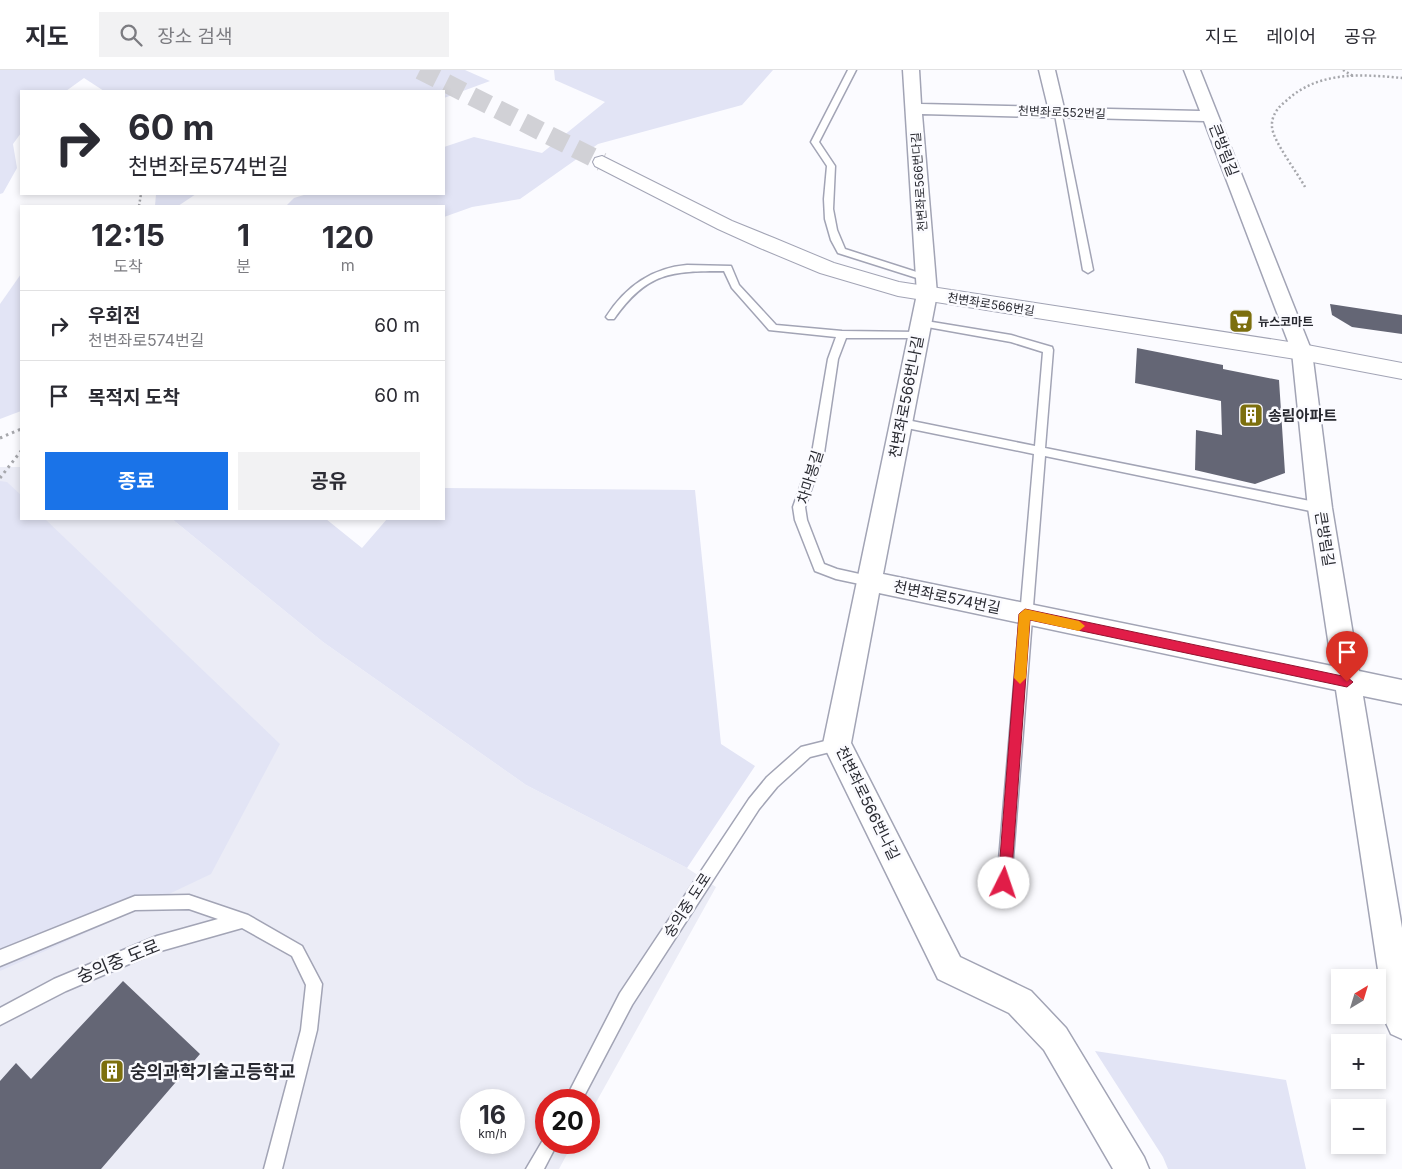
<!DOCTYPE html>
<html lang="ko">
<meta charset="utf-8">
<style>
:root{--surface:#fff;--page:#f2f2f3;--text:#2b2b33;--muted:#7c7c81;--line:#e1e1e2;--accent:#1a73e8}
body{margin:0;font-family:Inter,"Noto Sans KR",sans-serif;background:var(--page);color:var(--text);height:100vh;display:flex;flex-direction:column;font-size:19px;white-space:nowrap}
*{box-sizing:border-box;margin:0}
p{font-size:16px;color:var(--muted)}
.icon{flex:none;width:28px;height:28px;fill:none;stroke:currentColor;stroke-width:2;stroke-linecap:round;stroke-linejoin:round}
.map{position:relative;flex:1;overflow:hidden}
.drawer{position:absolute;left:20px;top:135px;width:425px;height:315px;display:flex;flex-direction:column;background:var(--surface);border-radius:0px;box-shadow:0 2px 8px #0003}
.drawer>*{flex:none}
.guide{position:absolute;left:20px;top:20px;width:425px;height:105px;border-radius:0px;box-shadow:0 2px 8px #0003;background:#fff;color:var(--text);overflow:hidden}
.needle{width:32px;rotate:38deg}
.controls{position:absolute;left:1331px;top:899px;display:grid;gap:10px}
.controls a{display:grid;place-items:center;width:55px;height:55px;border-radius:0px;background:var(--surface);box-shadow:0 2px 8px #0003;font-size:25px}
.speed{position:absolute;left:460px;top:1019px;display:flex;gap:10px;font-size:25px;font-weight:700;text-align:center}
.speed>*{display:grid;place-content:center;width:65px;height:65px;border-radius:50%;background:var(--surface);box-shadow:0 2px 8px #0003;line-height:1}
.speed small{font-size:12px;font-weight:400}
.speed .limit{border:8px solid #d22;background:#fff;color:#111}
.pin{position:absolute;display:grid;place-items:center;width:42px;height:42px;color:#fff;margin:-51px -21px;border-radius:50% 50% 50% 0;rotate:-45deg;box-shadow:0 0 5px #0007}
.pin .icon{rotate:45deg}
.me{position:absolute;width:55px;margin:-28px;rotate:4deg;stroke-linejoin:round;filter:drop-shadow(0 0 4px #0008)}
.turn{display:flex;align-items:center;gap:18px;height:105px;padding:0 25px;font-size:22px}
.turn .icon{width:65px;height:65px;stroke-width:2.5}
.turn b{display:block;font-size:35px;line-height:42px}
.eta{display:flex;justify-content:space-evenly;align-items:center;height:85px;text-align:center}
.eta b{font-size:30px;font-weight:700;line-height:35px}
.action{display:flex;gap:10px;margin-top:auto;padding:10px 25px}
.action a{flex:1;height:58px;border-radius:0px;background:var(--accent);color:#fff;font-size:20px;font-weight:700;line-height:58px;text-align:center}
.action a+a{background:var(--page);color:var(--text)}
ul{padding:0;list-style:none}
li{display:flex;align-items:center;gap:15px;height:70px;padding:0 25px;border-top:1px solid var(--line)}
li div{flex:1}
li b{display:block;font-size:19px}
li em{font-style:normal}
header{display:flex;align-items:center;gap:30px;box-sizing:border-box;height:70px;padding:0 25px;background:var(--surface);border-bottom:1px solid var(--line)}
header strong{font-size:24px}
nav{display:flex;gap:28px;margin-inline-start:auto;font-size:18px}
.search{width:350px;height:45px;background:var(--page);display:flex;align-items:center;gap:12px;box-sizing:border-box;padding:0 18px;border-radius:0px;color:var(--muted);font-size:19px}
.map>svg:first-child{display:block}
</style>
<header>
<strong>지도</strong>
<div class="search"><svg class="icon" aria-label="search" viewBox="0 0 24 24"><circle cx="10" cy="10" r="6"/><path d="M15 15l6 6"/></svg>장소 검색</div>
<nav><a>지도</a><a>레이어</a><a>공유</a></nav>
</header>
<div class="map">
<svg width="1402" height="1099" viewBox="0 0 1402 1099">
<rect width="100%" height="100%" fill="#fbfbff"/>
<path fill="#ebecf6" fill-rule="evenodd" d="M0,397H21V449H172L323,572L526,715L687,798L716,817L589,1045V1030H546V1072L573,1073L559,1099H0ZM471,1030H514V1072H471Z"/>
<g fill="#e2e4f5">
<polygon points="0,0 465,0 490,11 444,28 444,21 104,21 84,8 66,21 21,21 21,63 13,74 17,98 3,123 0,124"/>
<polygon points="554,0 773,0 742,35 598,74 520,129 472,137 444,147 444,136 286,136 294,128 307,124 444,124 444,77 474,67 542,83 605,32 555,10"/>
<polygon points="156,124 196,124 178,136 155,136"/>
<polygon points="21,204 21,341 0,349 0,234"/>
<polygon points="0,411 7,412 21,425 21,449 45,449 280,674 211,804 108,853 0,901"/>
<polygon points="444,418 695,420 721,674 755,696 687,798 526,715 323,572 172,449 326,449 362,478 387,449 444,449"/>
<polygon points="1095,981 1286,1010 1306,1099 1168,1099 1163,1087"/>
</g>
<g fill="#646675">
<polygon points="1330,234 1402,245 1402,264 1352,257 1332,245"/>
<polygon points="1137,278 1223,295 1223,299 1279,310 1285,403 1255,414 1195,400 1196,360 1222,365 1221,331 1135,313"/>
<polygon points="123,911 200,984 101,1099 0,1099 0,1011 16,993 31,1009"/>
</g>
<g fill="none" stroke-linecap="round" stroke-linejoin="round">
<polyline stroke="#d1d1d6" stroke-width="19" stroke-dasharray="19 10" stroke-linecap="butt" points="420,0 602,92"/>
<g stroke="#a2a4b5" stroke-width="3">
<g id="lane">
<polygon points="848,0 856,0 819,72 835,96 833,139 837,160 845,179 929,206 929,210 923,210 838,183 831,170 825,149 824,129 827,96 811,72"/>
<polygon points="1054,39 1061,41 1093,200 1088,203 1083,200"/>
<path d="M687,195L731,196L739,215L776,255L842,261L918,262L923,265L918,268H846L838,289L824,383L805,437L807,450L824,494L837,499L873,507L875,511L873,515L869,516L836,509L815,501L795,450L793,437L812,383L828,289L836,267L769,260L732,218L724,201C671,201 647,202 614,249H608L606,247C625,217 652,198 687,195Z"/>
<polygon points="920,250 1011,265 1052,277 1053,280 1045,378 1320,433 1326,438 1320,443 1045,386 1011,813 1009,818 1004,820 999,818 997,813 1034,384 902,357 897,353 902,349 1035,376 1043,282 1011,272 916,255 915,253"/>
<polygon points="837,668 842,669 844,674 842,679 810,687 777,717 759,739 632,935 582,1030 565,1030 620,923 749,729 767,707 801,677"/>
<polygon points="189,825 248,845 302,876 322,914 317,960 282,1099 264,1099 301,960 306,915 292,886 242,858 157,882 66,921 0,955 0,938 54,909 157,866 218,849 189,839 135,840 0,896 0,880 135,826"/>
<polygon points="546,1065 546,1072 558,1072 544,1099 526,1099"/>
</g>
</g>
<g stroke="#a2a4b5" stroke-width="3">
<path id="street" d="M903,0H919L921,34L1048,37L1039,0H1055L1064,38L1200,41L1184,0H1200L1312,282L1332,438L1359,601L1402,610V634L1363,626L1402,858V969L1391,964L1386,953L1336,620L879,523L851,673L960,887L1031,921L1066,958L1144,1087L1149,1099H1113L1044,980L1009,943L938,909L823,674L917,224ZM922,44L1204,51L1292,282L1308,438L1332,596L883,504L937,224Z"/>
</g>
<g stroke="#a2a4b5" stroke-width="2">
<polygon id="secondary" points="602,86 732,151 774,168 834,193 899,212 1302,274 1402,293 1402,309 1302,290 898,226 820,203 760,178 718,159 595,96 593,92 595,88"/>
</g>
<g stroke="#a6a7ac" stroke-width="2.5" stroke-dasharray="2 2.5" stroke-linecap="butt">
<polyline points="1343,0 1353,6"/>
<path d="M1305,117C1297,102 1273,71 1272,57C1271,46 1278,37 1286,31C1318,1 1361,4 1402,8"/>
<polyline points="139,136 141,124"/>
</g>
<g stroke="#a6a7ac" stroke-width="3" stroke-dasharray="2.5 4" stroke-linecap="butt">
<polyline points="0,368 21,359"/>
<polyline points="0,408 21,381"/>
</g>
<use href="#lane" fill="#fff" fill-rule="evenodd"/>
<use href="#street" fill="#fff" fill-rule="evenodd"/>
<use href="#secondary" fill="#fff" fill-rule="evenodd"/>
</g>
<polygon fill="#e11d48" stroke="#92132f" points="1025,539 1347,607 1353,612 1347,617 1030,550 1011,813 1009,818 1004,820 999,818 998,813 1019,544"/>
<polygon fill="#f59e0b" points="1025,539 1079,551 1085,556 1079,561 1030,550 1026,608 1020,614 1014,608 1019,544"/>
<defs>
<g id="supermarket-square" transform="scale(1.25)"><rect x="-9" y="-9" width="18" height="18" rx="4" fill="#7c6f0e" stroke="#fbfbff"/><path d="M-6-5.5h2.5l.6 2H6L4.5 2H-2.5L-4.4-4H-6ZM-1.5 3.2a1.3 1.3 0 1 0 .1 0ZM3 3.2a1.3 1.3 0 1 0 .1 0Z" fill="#fff"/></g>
<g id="building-square" transform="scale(1.25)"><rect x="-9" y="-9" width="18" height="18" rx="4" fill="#7c6f0e" stroke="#fbfbff"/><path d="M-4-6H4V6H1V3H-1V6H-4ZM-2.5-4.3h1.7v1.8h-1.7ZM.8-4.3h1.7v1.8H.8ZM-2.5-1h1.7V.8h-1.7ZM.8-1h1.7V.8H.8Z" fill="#fff"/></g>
</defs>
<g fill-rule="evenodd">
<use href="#supermarket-square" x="1241" y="251"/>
<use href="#building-square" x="1251" y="345"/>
<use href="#building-square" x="112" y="1001"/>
</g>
<g text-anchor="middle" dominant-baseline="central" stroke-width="5" stroke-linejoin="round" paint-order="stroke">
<g font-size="12" fill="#292a31" stroke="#fbfbff">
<text transform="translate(1062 42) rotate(2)">천변좌로552번길</text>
<text transform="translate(919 112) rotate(-94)">천변좌로566번다길</text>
<text transform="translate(991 234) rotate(9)">천변좌로566번길</text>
</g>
<g font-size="12" font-weight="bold" fill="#292a31" stroke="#fbfbff" text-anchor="start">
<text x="1258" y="251">뉴스코마트</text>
</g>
<g font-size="15" fill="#292a31" stroke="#fbfbff">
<text transform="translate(1224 80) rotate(69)">큰방림길</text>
<text transform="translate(906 327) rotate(-79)">천변좌로566번나길</text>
<text transform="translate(810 407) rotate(-73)">차마봉길</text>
<text transform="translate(1325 469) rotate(81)">큰방림길</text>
<text transform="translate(947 527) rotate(12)">천변좌로574번길</text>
<text transform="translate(868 733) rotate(64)">천변좌로566번나길</text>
<text transform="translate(687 835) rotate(-57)">숭의중 도로</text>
</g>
<g font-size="15" font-weight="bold" fill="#292a31" stroke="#fbfbff" text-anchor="start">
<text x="1268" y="345">송림아파트</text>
</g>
<g font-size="18" fill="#292a31" stroke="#fbfbff">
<text transform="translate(118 891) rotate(-22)">숭의중 도로</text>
</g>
<g font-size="18" font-weight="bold" fill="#292a31" stroke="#fbfbff" text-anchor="start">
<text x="130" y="1001">숭의과학기술고등학교</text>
</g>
</g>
</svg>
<div class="controls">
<a><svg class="needle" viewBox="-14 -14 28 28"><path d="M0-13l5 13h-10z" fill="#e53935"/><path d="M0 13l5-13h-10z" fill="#7c7c81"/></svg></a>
<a>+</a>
<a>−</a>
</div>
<div class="speed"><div>16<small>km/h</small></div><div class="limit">20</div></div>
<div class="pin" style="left:1347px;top:612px;background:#d93025"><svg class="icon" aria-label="arrive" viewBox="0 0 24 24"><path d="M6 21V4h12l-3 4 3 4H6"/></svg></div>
<svg class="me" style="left:1004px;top:813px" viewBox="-20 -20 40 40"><circle r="19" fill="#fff"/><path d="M0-13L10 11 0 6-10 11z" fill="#e11d48"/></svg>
<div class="guide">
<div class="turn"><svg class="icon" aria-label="right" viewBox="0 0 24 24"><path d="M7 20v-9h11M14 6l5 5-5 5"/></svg><div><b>60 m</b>천변좌로574번길</div></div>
</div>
<section class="drawer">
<div class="eta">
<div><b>12:15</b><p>도착</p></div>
<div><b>1</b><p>분</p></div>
<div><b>120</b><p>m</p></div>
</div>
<ul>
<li><svg class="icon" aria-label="right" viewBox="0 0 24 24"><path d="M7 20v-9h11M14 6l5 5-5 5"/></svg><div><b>우회전</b><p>천변좌로574번길</p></div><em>60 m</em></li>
<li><svg class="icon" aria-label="arrive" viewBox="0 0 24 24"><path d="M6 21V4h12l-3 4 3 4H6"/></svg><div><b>목적지 도착</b></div><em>60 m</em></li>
</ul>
<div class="action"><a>종료</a><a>공유</a></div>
</section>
</div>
